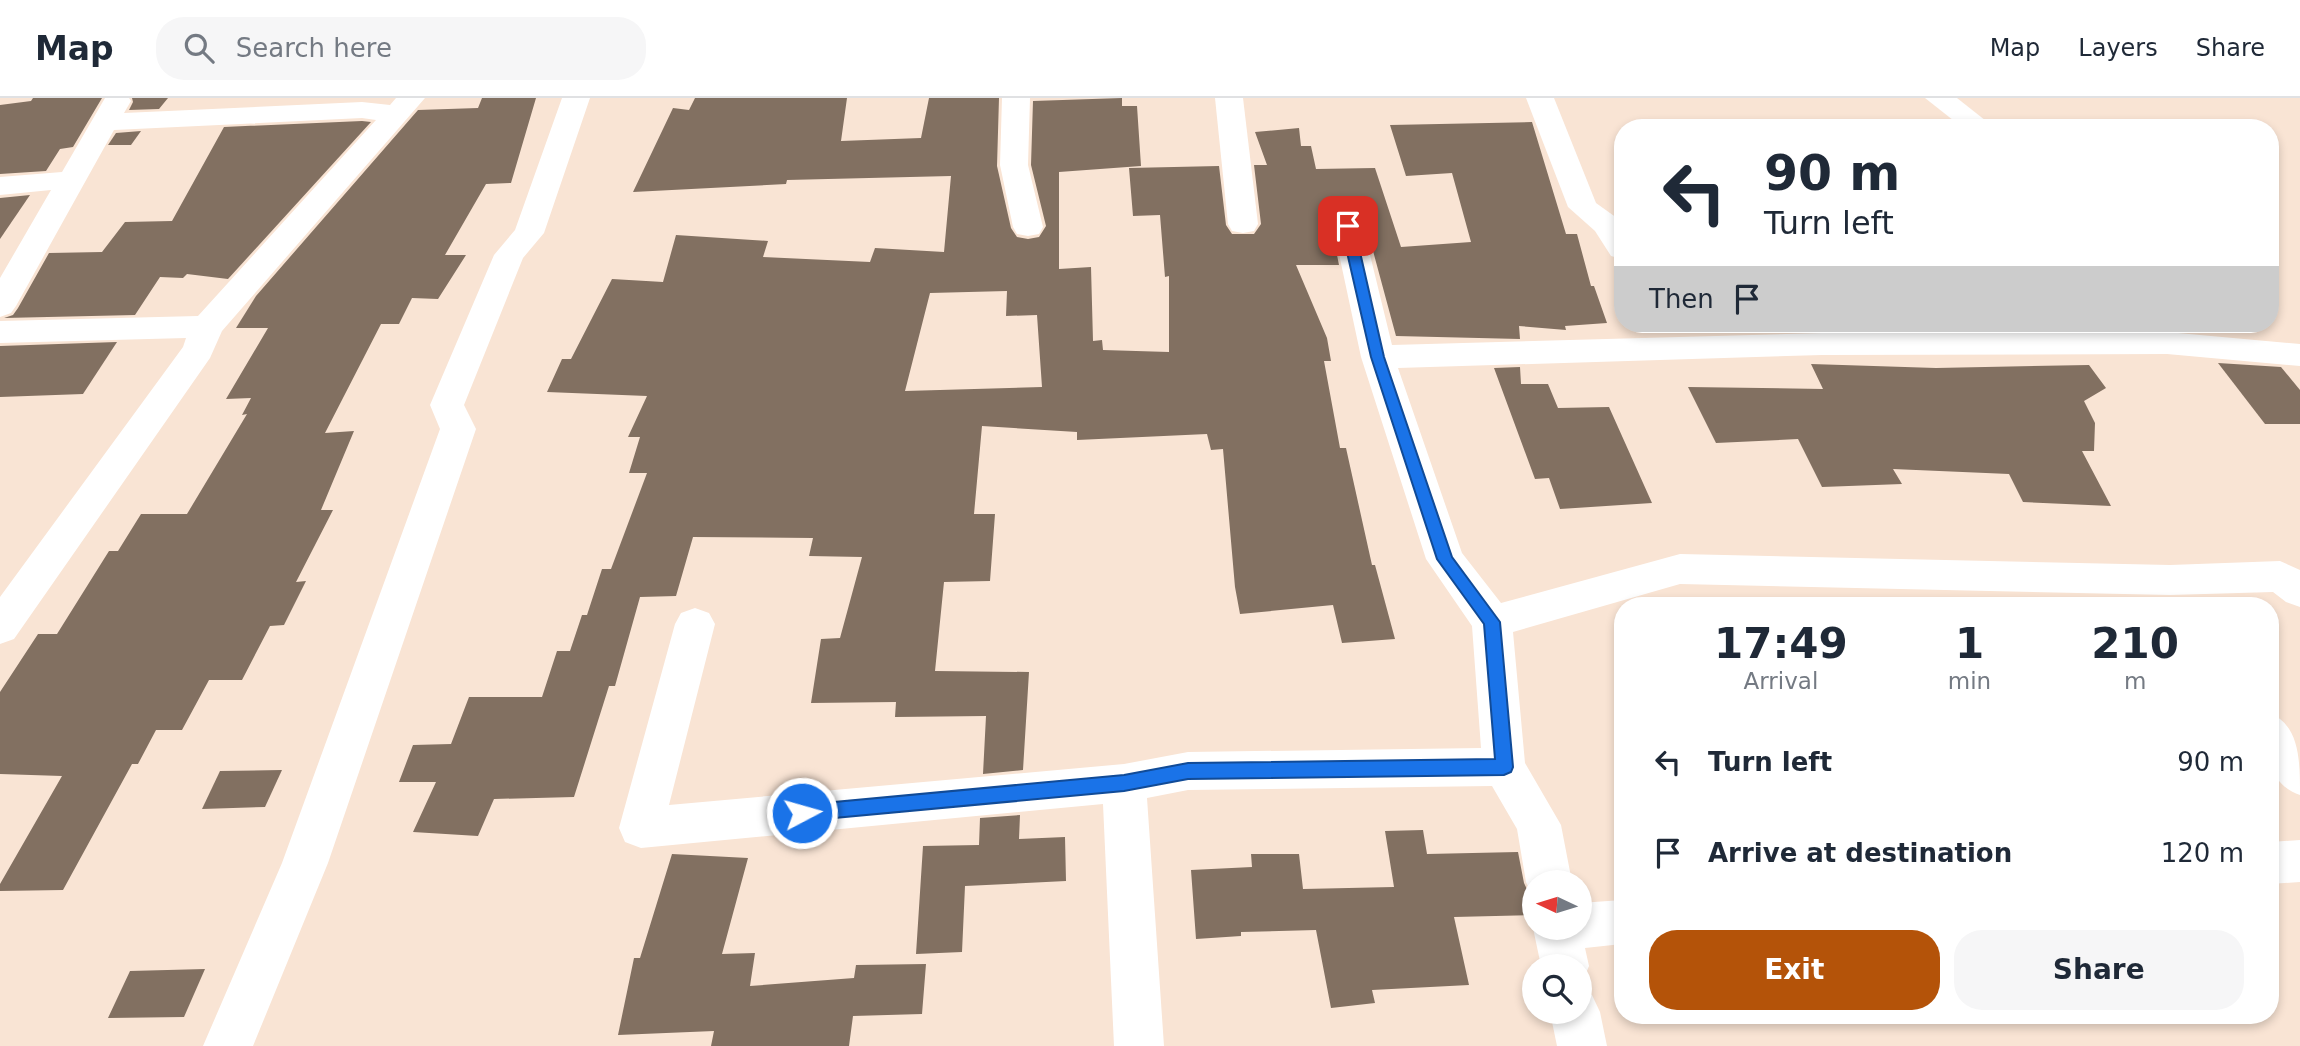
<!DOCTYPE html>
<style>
:root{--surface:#fff;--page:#f6f6f7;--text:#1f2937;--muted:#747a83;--line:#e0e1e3;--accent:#b45309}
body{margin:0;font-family:"DejaVu Sans",sans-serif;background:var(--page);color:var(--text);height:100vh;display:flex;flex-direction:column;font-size:26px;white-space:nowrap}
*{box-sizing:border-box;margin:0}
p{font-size:23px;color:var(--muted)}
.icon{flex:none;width:38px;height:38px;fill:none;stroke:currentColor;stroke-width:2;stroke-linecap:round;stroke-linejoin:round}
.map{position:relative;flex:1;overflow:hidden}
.drawer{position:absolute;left:1614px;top:499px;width:665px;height:427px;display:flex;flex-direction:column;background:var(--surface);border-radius:28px;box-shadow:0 4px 10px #0003}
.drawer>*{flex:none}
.banner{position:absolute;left:1614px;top:21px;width:665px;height:214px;border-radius:28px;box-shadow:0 4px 10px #0003;background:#fff;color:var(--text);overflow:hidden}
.needle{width:46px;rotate:274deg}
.controls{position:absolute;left:1522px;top:772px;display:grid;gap:14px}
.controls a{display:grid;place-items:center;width:70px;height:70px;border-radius:50%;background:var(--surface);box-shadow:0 4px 10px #0003;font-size:35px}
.pin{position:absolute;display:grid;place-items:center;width:60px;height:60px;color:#fff;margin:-30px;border-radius:14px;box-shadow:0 4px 10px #0006}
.me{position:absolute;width:77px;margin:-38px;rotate:84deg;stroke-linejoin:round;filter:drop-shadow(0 0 5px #0008)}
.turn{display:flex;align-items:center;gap:24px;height:147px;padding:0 35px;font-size:32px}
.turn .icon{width:91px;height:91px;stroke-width:2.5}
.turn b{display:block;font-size:49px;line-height:60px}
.then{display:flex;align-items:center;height:66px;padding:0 35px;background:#0003;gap:14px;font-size:26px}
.eta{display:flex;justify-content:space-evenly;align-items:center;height:119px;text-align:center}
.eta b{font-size:42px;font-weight:700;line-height:49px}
.action{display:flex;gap:14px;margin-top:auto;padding:14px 35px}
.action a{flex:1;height:80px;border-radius:28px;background:var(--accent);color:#fff;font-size:28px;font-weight:700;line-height:80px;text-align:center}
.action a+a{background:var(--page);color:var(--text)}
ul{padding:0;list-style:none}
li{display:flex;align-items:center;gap:21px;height:91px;padding:0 35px}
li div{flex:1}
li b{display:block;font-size:26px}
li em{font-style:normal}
header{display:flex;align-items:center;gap:42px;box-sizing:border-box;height:98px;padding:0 35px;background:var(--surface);border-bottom:2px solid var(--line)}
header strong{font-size:33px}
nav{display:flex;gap:38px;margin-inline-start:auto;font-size:24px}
.search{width:490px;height:63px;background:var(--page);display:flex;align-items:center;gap:18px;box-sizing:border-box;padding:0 24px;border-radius:28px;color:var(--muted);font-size:26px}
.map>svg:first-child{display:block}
</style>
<header>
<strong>Map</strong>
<div class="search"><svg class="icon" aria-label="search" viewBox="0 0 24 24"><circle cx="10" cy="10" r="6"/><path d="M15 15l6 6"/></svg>Search here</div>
<nav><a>Map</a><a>Layers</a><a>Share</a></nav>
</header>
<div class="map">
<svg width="2300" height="948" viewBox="0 0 2300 948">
<rect width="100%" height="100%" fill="#f9e4d4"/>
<g fill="#827061" fill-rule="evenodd">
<polygon points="33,0 102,0 73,49 60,51 46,73 0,76 0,7 31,3"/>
<polygon points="132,0 168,0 159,11 129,12 133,4"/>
<polygon points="482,0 536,0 511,85 486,86 445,157 466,157 438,201 412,200 399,226 381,226 325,335 354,333 321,412 333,412 296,484 306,483 284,527 270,528 242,582 209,582 182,632 156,632 138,666 132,666 63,792 0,793 0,786 62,678 0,676 0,594 38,536 57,536 109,453 118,453 141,416 187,416 247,316 242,317 251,300 226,301 268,230 236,230 256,198 418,12 478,10"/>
<path d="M695,0H847L841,43L921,40L929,0H999L997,68L1011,130L1017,139L1028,141L1039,139L1046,128L1031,67L1033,3L1122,0V8H1137L1141,68L1059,74V171L1091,169L1093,243L1102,242L1103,252L1169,254V178L1165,179L1160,117L1133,118L1129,70L1219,68L1226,127L1232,136H1254L1261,126L1254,67H1267L1255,34L1299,30L1301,48H1311L1316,71L1375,70L1401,149L1471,144L1452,75L1406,78L1390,27L1532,24L1566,136H1577L1591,188H1594L1607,225L1565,228L1566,232L1519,228L1520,241L1396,238L1366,127L1359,118H1337L1331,127L1339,167H1296L1327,240L1331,263H1324L1340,350H1346L1372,467H1375L1395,541L1342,545L1333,507L1240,516L1235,489L1223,351L1211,352L1207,336L1077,342V334L982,328L974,416H995L990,483L944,484L935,573L1029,574L1023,672L983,676L986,618L895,619L896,604L811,605L821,541L840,540L862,459L809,458L813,440L693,439L676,498L640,499L615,588H609L574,699L494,701L478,738L413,734L436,684H399L413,647L451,646L469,599H542L557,553H570L582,517H587L602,471H611L647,375H629L640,339H628L647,298L547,294L562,261H571L612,181L663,184L676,137L768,143L763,159L870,164L875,150L944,154L951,78L787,82L786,86L633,94L673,10L689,12ZM1007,193L1006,218L1037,217L1042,289L905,293L930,195Z"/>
<polygon points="362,23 371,24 228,181 187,176 183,180 160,179 135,217 4,220 13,217 18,210 49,155 102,154 125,124 172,123 224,29"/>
<polygon points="141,33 131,47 108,47 116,35"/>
<polygon points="30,97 0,141 0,100"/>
<polygon points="117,244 83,296 0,299 0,248"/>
<polygon points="2218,265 2281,269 2300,292 2300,326 2265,326"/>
<polygon points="1811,266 1936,270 2089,267 2106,290 2084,303 2095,325 2094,353 2082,353 2111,408 2023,404 2009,376 1893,371 1902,386 1822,389 1798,341 1716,345 1688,289 1823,291"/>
<polygon points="1520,269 1521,286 1548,286 1558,310 1609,309 1652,405 1560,411 1549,380 1535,381 1494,270"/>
<polygon points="282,672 265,709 202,711 220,673"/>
<polygon points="1020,717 1019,741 1065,739 1066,783 965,788 962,854 916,856 923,748 979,747 980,720"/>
<polygon points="1423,732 1427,756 1518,754 1524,785 1531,800 1535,802 1535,817 1454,819 1469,887 1372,892 1375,905 1331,910 1316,832 1241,834 1241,838 1196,841 1191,772 1252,769 1251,756 1299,756 1303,791 1394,789 1385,733"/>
<polygon points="672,756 748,760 722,856 755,855 750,888 854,880 856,867 926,866 922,916 853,918 849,948 711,948 714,933 618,937 634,860 640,860"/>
<polygon points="205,871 184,919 108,920 130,873"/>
</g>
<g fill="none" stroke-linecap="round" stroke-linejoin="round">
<g fill="#fff" fill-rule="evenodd">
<polygon points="105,0 129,0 131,3 124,15 362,4 390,7 396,0 425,0 222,233 210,260 14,541 0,546 0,499 183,249 186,240 0,245 0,223 198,218 376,22 362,20 114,32 16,208 11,215 0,219 0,180 51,92 0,97 0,79 62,74"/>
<polygon points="562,0 590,0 544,135 523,160 464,307 476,331 328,765 253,948 203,948 282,765 440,331 430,307 494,157 515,132"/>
<polygon points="1002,0 1030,0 1028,67 1043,129 1039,136 1028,138 1017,136 1013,129 1000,67"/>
<polygon points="1215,0 1243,0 1258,126 1254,133 1243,135 1232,133 1228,126"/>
<polygon points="1526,0 1554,0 1596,105 1617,120 1622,129 1622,161 1611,158 1595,133 1568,109"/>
<polygon points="1925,0 1957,0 1995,30 1963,30"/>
<polygon points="1348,119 1359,121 1363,128 1392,247 1822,235 2167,234 2300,246 2300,268 2167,256 1822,257 1398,270 1462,455 1501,505 1680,456 2170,467 2280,463 2300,472 2300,509 2286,504 2273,494 2170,497 1680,486 1513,534 1525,665 1561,727 1572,784 1535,784 1535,800 1533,799 1526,784 1517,731 1492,688 1188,692 1147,700 1164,948 1114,948 1103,706 641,750 625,744 619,730 675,526 681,515 695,510 709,515 715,526 669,707 1124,666 1188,654 1481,650 1472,528 1426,461 1361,259 1333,128 1337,121"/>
<path d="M2270,615C2300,628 2300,663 2300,697C2263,684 2268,648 2270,615Z"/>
<polygon points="2300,742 2300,784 2270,786 2270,744"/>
<polygon points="1622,802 1622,846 1585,850 1589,868 1582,885 1580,868 1541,868 1533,830 1535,827 1535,830 1580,830 1580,805"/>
<polygon points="1580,892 1592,897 1600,914 1607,948 1557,948 1550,914 1580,914"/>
</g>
</g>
<polygon fill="#1a73e8" stroke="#114b97" stroke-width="2" points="1348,124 1354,128 1384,259 1452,459 1500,524 1513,669 1511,674 1504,677 1188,681 1124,693 802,723 796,721 793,715 796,709 802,707 1124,677 1188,665 1495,661 1484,526 1437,461 1371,259 1341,128"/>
</svg>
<div class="controls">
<a><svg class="needle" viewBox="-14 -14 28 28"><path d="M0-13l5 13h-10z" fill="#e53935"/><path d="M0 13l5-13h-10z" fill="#747a83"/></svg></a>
<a><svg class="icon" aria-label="search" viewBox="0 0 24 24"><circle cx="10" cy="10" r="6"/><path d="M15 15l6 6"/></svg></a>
</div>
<div class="pin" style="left:1348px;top:128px;background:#d93025"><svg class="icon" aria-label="arrive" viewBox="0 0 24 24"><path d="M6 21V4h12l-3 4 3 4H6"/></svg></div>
<svg class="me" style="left:802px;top:715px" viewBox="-20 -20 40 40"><circle r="17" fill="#1a73e8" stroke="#fff" stroke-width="3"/><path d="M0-11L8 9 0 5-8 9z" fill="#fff"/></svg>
<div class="banner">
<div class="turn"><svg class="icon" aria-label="left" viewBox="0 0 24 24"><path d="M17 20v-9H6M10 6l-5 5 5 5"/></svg><div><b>90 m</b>Turn left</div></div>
<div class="then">Then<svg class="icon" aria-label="arrive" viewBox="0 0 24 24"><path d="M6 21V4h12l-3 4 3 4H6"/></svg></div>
</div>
<section class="drawer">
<div class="eta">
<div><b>17:49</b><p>Arrival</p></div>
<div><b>1</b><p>min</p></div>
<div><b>210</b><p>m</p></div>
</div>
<ul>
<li><svg class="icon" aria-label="left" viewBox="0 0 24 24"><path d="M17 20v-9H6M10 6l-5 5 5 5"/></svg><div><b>Turn left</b></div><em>90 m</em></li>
<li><svg class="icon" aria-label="arrive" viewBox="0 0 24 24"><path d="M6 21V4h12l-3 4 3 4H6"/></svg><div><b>Arrive at destination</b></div><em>120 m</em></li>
</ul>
<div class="action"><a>Exit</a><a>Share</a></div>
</section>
</div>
